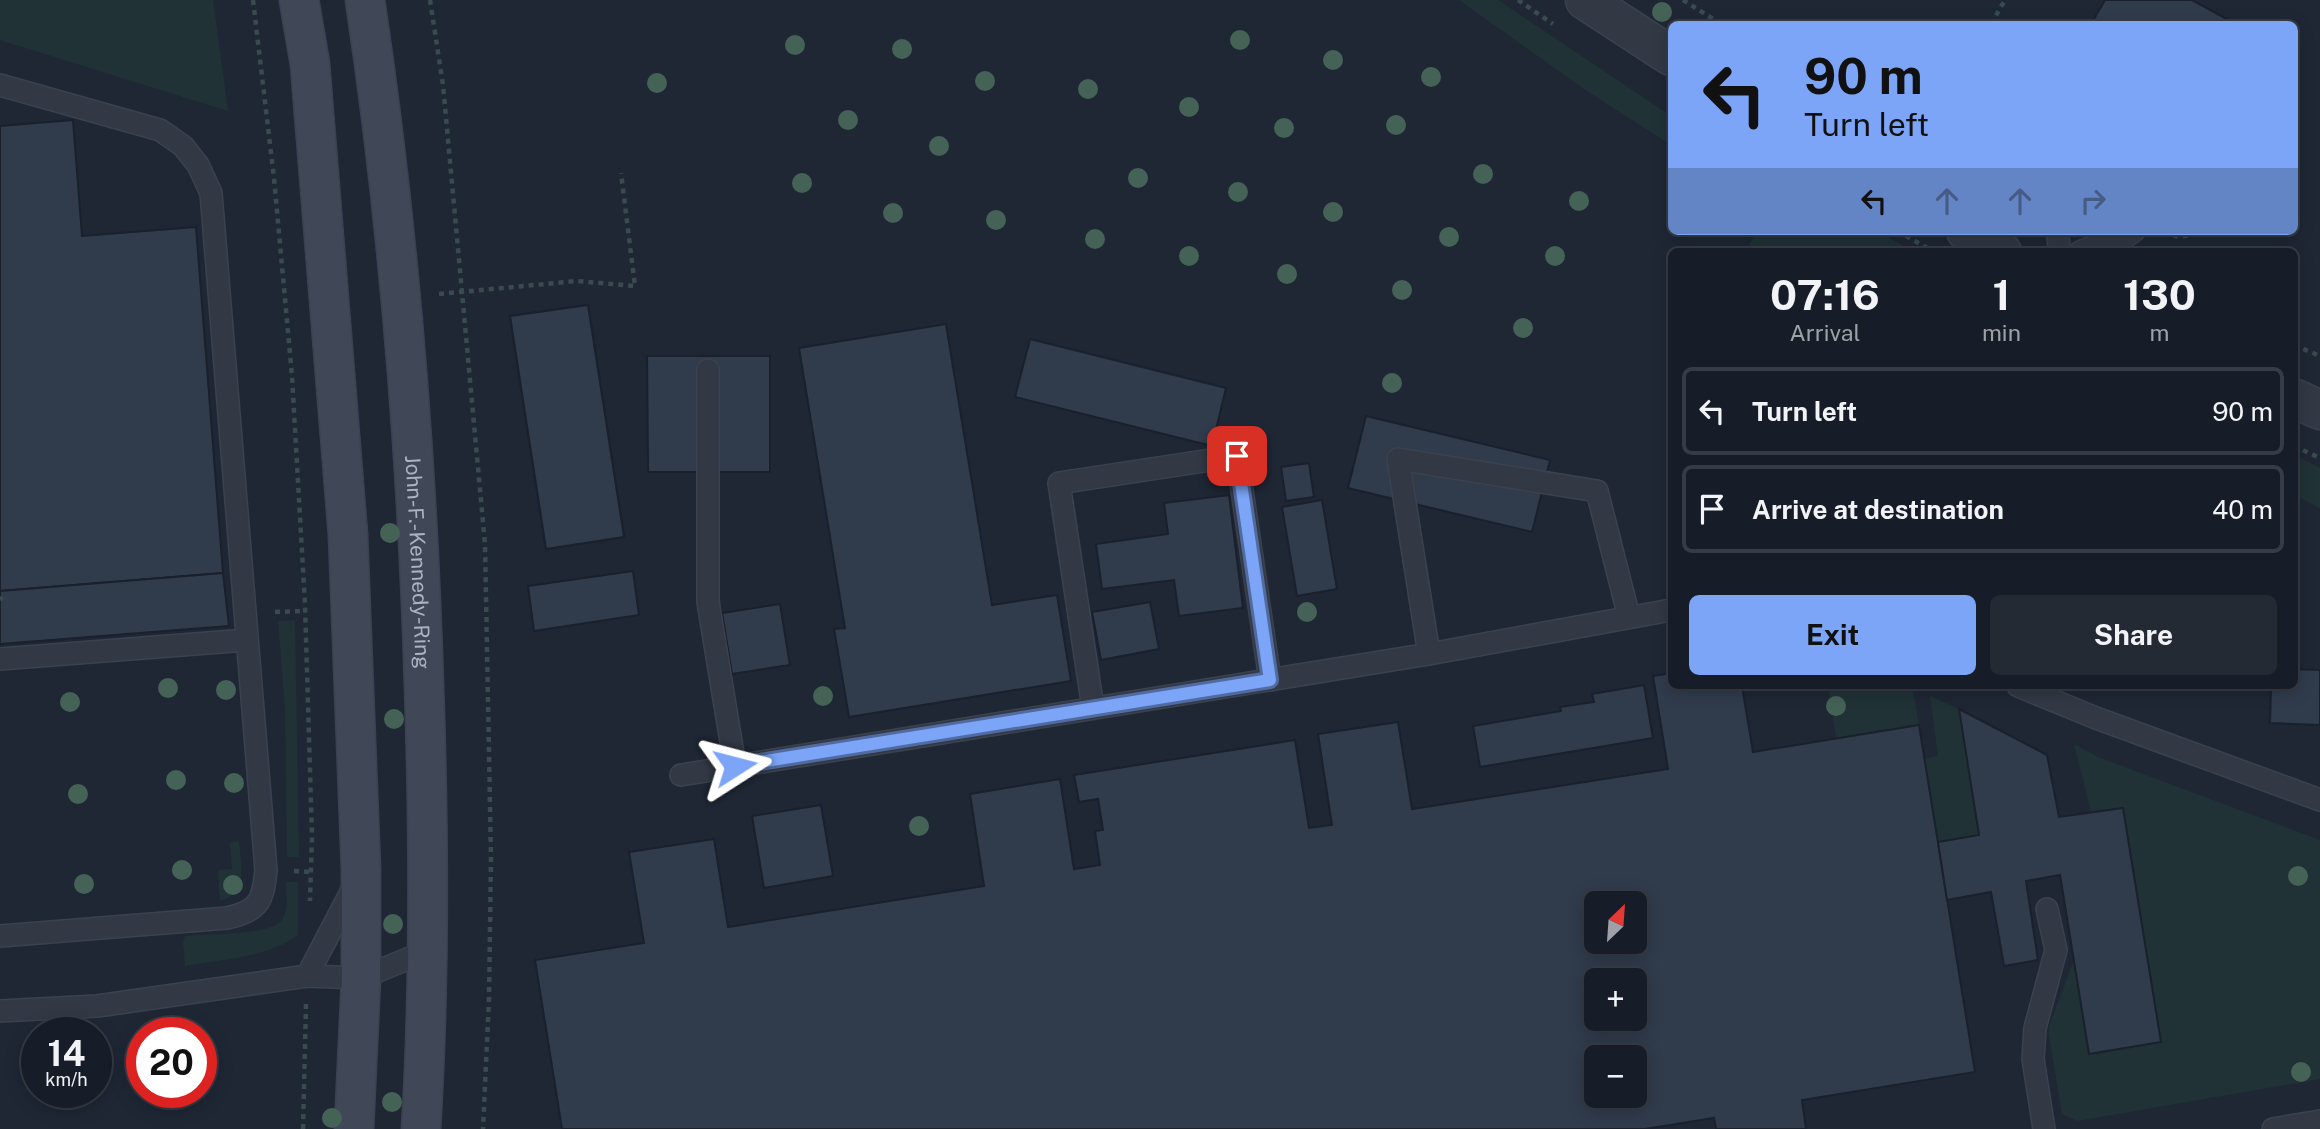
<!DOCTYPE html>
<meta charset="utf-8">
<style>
:root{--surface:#171d28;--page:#242a34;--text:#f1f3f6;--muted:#9ea2a8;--line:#363b45;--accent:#7ca5f7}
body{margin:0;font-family:"Public Sans",sans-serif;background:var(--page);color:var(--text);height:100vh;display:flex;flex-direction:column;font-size:26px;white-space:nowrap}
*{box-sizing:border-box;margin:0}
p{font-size:23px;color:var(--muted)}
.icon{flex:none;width:38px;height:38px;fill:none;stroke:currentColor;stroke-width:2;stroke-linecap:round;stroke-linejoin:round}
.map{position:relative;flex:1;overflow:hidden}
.side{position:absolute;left:1668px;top:248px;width:630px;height:441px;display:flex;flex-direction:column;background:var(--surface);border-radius:10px;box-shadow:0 4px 18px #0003,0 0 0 2px var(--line)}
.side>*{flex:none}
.top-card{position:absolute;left:1668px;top:21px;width:630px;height:214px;border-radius:10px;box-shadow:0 4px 18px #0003,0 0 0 2px var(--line);background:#7ca5f7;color:#111;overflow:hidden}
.needle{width:46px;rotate:25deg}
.fabs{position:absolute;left:1584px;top:891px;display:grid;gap:14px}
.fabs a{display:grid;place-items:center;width:63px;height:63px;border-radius:10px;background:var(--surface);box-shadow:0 4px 18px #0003,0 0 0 2px var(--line);font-size:35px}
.speed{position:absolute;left:21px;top:1017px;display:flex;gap:14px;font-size:35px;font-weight:700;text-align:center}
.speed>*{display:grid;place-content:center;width:91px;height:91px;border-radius:50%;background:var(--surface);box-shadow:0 4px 18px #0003,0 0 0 2px var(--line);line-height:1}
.speed small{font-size:18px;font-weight:400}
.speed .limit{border:10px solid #d22;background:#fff;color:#111}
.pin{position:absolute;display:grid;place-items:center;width:60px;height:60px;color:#fff;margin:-30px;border-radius:14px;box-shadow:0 4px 10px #0006}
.me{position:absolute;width:77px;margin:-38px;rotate:81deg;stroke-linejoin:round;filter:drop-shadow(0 0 5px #0008)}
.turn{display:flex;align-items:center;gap:24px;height:147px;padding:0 21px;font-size:32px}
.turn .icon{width:91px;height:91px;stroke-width:2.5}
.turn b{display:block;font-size:49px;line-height:60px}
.lanes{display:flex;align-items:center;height:66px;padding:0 21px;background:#0003;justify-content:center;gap:35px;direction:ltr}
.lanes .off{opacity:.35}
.eta{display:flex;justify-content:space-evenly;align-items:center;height:119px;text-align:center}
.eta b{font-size:42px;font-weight:700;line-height:49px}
.cta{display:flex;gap:14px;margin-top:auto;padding:14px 21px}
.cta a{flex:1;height:80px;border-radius:10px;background:var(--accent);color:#111;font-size:28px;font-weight:700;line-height:80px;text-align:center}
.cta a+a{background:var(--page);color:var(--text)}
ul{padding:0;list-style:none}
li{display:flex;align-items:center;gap:21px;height:88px;margin:0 14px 10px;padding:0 7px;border:4px solid var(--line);border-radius:10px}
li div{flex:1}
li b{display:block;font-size:26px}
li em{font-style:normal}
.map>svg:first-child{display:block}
</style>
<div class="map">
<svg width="2320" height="1129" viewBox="0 0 2320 1129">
<rect width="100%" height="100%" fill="#1f2735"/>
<g fill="#203236">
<polygon points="0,0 213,0 228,111 0,40"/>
<polygon points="1459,0 1498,0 1671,116 1671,145 1587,91"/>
<polygon points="1757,231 1877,231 1915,252 1751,252 1749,245"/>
<polygon points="2294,455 2320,468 2320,508 2294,495"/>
<polygon points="295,620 299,857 287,857 285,708 278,621"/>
<polygon points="1828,686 1899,686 1913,691 1919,725 1836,738"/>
<polygon points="1930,696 1959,709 1979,835 1938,842 1924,759 1938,756"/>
<polygon points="2074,744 2098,757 2320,840 2320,1079 2077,1121 2062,1114 2048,1029 2074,960 2089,1054 2161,1042 2123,808 2091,812"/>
<path d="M232,842H239C241,865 248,893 220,901L218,870L232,869L230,844Z"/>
<path d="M286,882H298V935C267,958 221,959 185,966L183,942L185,936C207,933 270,936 282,920C289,909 286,894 286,882Z"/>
</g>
<g fill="#303b4c" stroke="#1a202c" stroke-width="2" fill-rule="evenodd">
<polygon points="2105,0 2192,0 2236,24 2091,24"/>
<polygon points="73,120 82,236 196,227 223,573 0,591 0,126"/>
<polygon points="588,305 624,537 546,549 510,316"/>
<polygon points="588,305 624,537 546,549 510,316"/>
<polygon points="946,324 992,605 1057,595 1071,681 849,717 834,629 845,628 799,348"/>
<polygon points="1030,339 1226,388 1212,446 1015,397"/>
<polygon points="647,356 770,356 770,472 648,472"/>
<polygon points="1366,416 1550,460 1532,532 1348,488"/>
<polygon points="1309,463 1314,497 1286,501 1281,467"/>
<polygon points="1229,495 1243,608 1179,616 1174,580 1102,589 1096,544 1168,534 1164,503"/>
<polygon points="1322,500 1337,589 1297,596 1282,507"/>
<polygon points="633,571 639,615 534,631 528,586"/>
<polygon points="223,573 229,626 0,644 0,591"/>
<polygon points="1150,602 1159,649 1101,660 1092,612"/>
<polygon points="780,604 790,665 732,674 722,613"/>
<polygon points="2294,669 2320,670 2320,725 2270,723 2271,686 2294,686"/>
<path d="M1671,673V686H1742L1753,752L1919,725L1975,1072L1802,1100L1806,1129H1716L1714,1118L1645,1129H562L535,960L644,943L629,852L714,839L728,927L984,886L970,794L1060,779L1074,869L1100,865L1095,831L1103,830L1098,799L1079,802L1074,775L1295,740L1309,828L1332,825L1318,734L1398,722L1412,809L1668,769L1653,676ZM1596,903H1634V942H1596ZM1596,980H1634V1018H1596ZM1596,1057H1634V1096H1596Z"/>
<polygon points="1644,685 1653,738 1480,767 1473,726 1561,711 1560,707 1594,702 1592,694"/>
<polygon points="1959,709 2047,755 2059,817 2123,808 2161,1042 2089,1054 2060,875 2026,881 2038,960 2004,966 1991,892 1947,900 1938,842 1979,835"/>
<polygon points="821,805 833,876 764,888 752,816"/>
</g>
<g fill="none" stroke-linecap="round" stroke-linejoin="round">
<g stroke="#3b424f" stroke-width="24">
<g id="service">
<path d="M0,85L160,130L183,146L198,165L211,193L266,870C263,901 259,911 227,918L0,936"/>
<polyline points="2057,231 2060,252"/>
<path d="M2080,252C2098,243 2118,244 2134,231"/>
<polyline points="708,370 708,602 735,766"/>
<polyline points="1429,654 1398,459 1597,491 1629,617"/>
<polyline points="0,659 247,640"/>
<polyline points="2018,686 2096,718 2320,800"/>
<polyline points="1093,708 1059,483 1237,456 1270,680"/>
<polyline points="681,775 1429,654 1671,610"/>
<polyline points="307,976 353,888"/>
<polyline points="0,1011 97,1006 307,976 361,978 427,951"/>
<polyline points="2044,1129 2033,1059 2035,1028 2056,950 2047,909"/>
<polyline points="2273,1129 2320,1121"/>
</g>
</g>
<g stroke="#3b424f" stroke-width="41">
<g id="minor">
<polyline points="1585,0 1671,56"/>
<polyline points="1966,231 2002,252"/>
<polyline points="2294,398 2320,410"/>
</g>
</g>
<g stroke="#3b424f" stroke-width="41">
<g id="secondary">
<polyline points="299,0 310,64 348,535 361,870 361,978 354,1129"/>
<path id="s1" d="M365,0C399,227 417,456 424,685C429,833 430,982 421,1129"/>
</g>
</g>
<g stroke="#394b4e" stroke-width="4.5" stroke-dasharray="5 5" stroke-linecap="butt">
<polyline points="253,0 274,178 292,376 305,605 312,836 310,901"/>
<polyline points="430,0 443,85 485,544 491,858 489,999 483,1129"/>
<polyline points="1518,0 1553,24"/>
<polyline points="1683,0 1721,24"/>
<polyline points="1991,24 2005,0"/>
<polyline points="1897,231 1931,250"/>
<polyline points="2164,231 2178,237 2220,231"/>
<polyline points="439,294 577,281 635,286 621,173"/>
<polyline points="2294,345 2320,356"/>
<polyline points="2294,446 2320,458"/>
<polyline points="0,599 3,598"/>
<polyline points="275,612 306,611"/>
<polyline points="294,871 311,872"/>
<polyline points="303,1129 306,1004"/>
</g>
<use href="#service" stroke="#323945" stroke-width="21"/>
<use href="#minor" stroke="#323945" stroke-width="38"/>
<use href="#secondary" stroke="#404858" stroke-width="38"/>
</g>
<g fill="#456256">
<circle cx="1662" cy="12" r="10"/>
<circle cx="1240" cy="40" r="10"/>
<circle cx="795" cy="45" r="10"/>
<circle cx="902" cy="49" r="10"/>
<circle cx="1333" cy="60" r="10"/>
<circle cx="1431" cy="77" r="10"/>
<circle cx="985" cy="81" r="10"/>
<circle cx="657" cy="83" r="10"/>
<circle cx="1088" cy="89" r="10"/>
<circle cx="1189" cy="107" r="10"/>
<circle cx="848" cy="120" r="10"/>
<circle cx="1396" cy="125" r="10"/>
<circle cx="1284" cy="128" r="10"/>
<circle cx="939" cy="146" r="10"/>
<circle cx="1483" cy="174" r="10"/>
<circle cx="1138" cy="178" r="10"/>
<circle cx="802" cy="183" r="10"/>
<circle cx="1238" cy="192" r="10"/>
<circle cx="1579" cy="201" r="10"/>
<circle cx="1333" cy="212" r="10"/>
<circle cx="893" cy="213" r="10"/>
<circle cx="996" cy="220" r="10"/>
<circle cx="1449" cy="237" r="10"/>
<circle cx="1095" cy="239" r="10"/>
<circle cx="1189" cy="256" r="10"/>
<circle cx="1555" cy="256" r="10"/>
<circle cx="1287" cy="274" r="10"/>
<circle cx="1402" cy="290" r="10"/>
<circle cx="1523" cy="328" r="10"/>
<circle cx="1392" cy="383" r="10"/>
<circle cx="390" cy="533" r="10"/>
<circle cx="1307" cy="612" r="10"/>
<circle cx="168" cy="688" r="10"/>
<circle cx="226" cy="690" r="10"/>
<circle cx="823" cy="696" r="10"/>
<circle cx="70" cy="702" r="10"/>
<circle cx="1836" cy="706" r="10"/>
<circle cx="394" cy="719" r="10"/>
<circle cx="176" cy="780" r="10"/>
<circle cx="234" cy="783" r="10"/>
<circle cx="78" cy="794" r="10"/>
<circle cx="919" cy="826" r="10"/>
<circle cx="182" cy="870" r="10"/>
<circle cx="2298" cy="876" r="10"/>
<circle cx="84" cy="884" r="10"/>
<circle cx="233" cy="885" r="10"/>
<circle cx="393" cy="924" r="10"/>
<circle cx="2301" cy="1072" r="10"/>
<circle cx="392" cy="1102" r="10"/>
<circle cx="332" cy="1118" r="10"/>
</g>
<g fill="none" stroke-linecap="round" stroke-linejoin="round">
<g stroke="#516ba1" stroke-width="18">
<polyline id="route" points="735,766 1270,680 1237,456"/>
</g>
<use href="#route" stroke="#7ca5f7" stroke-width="12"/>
</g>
<g text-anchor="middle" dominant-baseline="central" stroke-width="7" stroke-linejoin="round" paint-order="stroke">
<g font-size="21" fill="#abb3c3" stroke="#181e29">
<text stroke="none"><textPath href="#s1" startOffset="565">John-F.-Kennedy-Ring</textPath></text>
</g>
</g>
</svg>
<div class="fabs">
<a><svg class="needle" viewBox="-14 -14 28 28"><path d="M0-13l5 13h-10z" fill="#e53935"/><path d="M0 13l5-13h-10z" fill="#9ea2a8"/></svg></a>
<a>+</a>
<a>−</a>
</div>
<div class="speed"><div>14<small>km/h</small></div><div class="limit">20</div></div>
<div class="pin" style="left:1237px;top:456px;background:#d93025"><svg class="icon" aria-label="arrive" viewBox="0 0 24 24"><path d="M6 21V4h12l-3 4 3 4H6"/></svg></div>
<svg class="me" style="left:735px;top:766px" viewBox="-20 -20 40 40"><path d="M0-17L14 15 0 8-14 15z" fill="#7ca5f7" stroke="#fff" stroke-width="4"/></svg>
<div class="top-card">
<div class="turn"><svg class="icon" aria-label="left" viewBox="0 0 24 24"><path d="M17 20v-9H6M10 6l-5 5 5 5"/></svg><div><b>90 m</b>Turn left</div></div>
<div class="lanes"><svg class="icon" aria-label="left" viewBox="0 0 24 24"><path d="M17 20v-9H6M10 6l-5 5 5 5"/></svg><svg class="icon off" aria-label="ahead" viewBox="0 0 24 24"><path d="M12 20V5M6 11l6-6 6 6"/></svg><svg class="icon off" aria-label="ahead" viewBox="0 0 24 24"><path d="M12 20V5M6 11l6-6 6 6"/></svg><svg class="icon off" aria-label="right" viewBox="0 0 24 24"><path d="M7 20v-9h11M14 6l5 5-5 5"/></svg></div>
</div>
<section class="side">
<div class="eta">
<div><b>07:16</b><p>Arrival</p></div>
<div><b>1</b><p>min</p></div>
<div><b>130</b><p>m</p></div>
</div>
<ul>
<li><svg class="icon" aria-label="left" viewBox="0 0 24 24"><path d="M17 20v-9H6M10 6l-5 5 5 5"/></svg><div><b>Turn left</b></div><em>90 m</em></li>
<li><svg class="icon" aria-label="arrive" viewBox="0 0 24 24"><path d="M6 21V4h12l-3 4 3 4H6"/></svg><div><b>Arrive at destination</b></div><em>40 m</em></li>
</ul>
<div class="cta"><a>Exit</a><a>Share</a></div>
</section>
</div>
